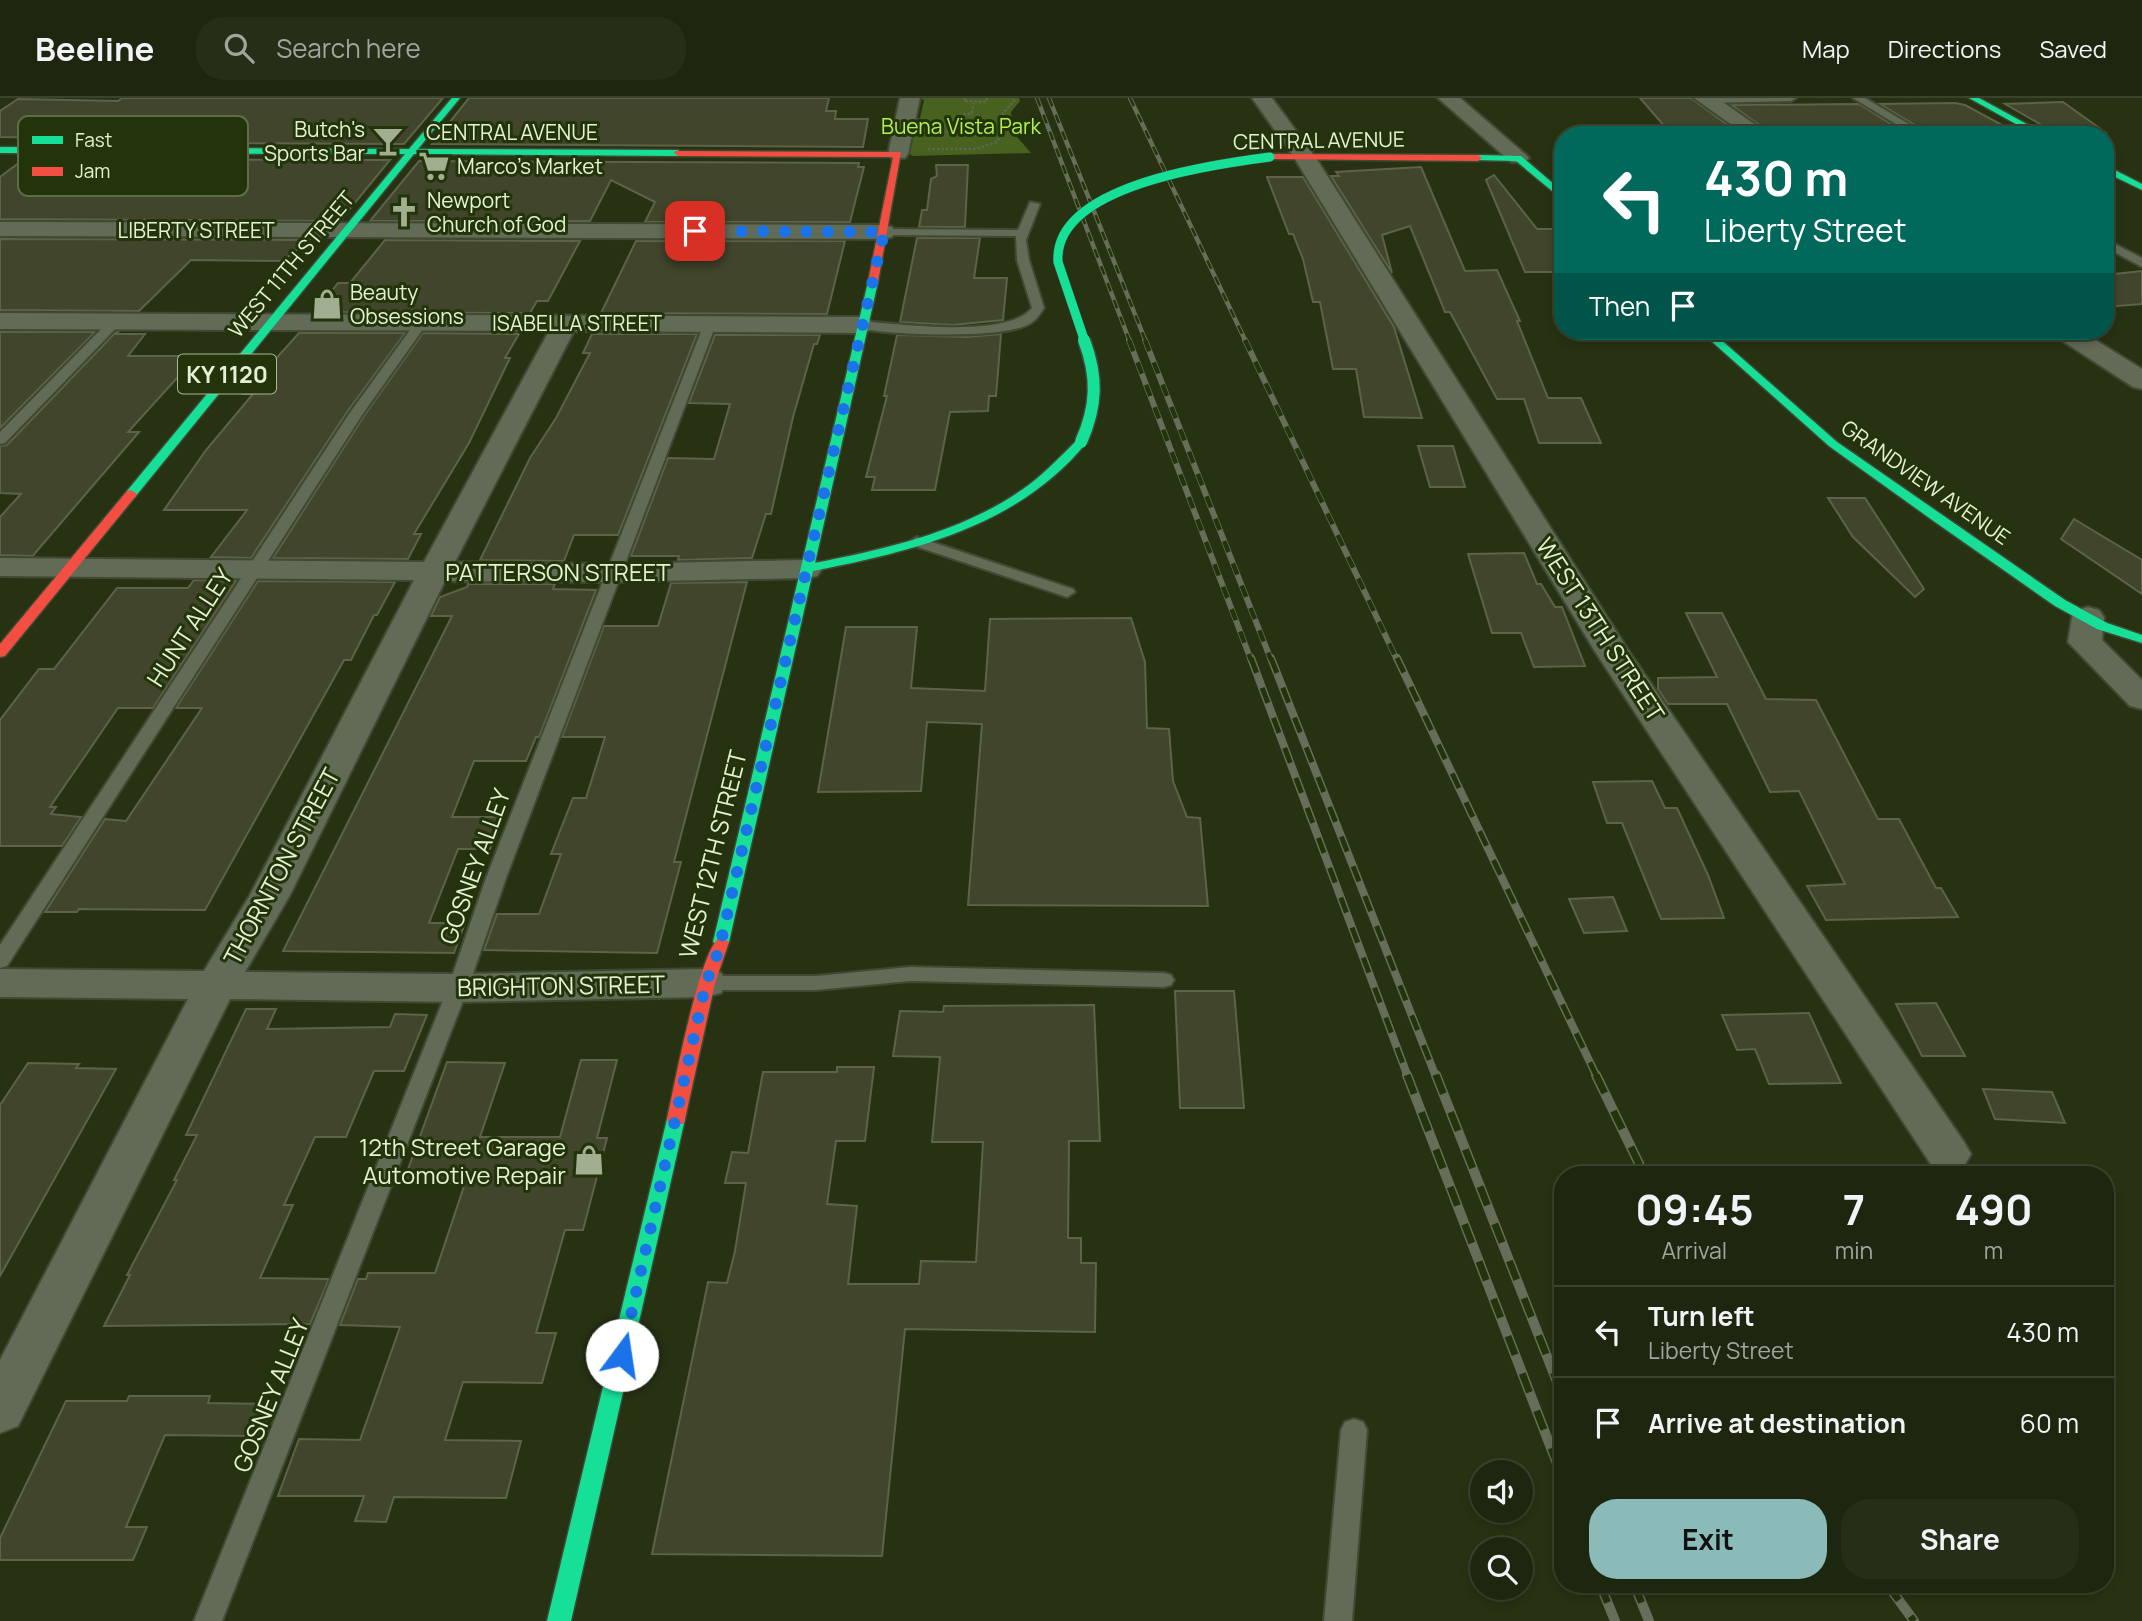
<!DOCTYPE html>
<style>
:root{--surface:#1d260e;--page:#252e17;--text:#f1f3f6;--muted:#a0a59e;--line:#3b432e;--accent:#8bbbb9}
body{margin:0;font-family:Manrope,sans-serif;background:var(--page);color:var(--text);height:100vh;display:flex;flex-direction:column;font-size:26px;white-space:nowrap}
*{box-sizing:border-box;margin:0}
p{font-size:23px;color:var(--muted)}
.icon{flex:none;width:38px;height:38px;fill:none;stroke:currentColor;stroke-width:2;stroke-linecap:round;stroke-linejoin:round}
.map{position:relative;flex:1;overflow:hidden}
.sheet{position:absolute;left:1554px;top:1068px;width:560px;height:427px;display:flex;flex-direction:column;background:var(--surface);border-radius:28px;box-shadow:0 4px 10px #0003,0 0 0 2px var(--line)}
.sheet>*{flex:none}
.banner{position:absolute;left:1554px;top:28px;width:560px;height:214px;border-radius:28px;box-shadow:0 4px 10px #0003,0 0 0 2px var(--line);background:#00695c;color:#fff;overflow:hidden}
.fabs{position:absolute;left:1470px;top:1362px;display:grid;gap:14px}
.fabs a{display:grid;place-items:center;width:63px;height:63px;border-radius:50%;background:var(--surface);box-shadow:0 4px 10px #0003,0 0 0 2px var(--line);font-size:35px}
.pin{position:absolute;display:grid;place-items:center;width:60px;height:60px;color:#fff;margin:-30px;border-radius:14px;box-shadow:0 4px 10px #0006}
.me{position:absolute;width:77px;margin:-38px;rotate:14deg;stroke-linejoin:round;filter:drop-shadow(0 0 5px #0008)}
.turn{display:flex;align-items:center;gap:24px;height:147px;padding:0 35px;font-size:32px}
.turn .icon{width:91px;height:91px;stroke-width:2.5}
.turn b{display:block;font-size:49px;line-height:60px}
.then{display:flex;align-items:center;height:66px;padding:0 35px;background:#0003;gap:14px;font-size:26px}
.eta{display:flex;justify-content:space-evenly;align-items:center;height:119px;text-align:center}
.eta b{font-size:42px;font-weight:700;line-height:49px}
.primary-button{display:flex;gap:14px;margin-top:auto;padding:14px 35px}
.primary-button a{flex:1;height:80px;border-radius:28px;background:var(--accent);color:#111;font-size:28px;font-weight:700;line-height:80px;text-align:center}
.primary-button a+a{background:var(--page);color:var(--text)}
ul{padding:0;list-style:none}
li{display:flex;align-items:center;gap:21px;height:91px;padding:0 35px;border-top:2px solid var(--line)}
li div{flex:1}
li b{display:block;font-size:26px}
li em{font-style:normal}
header{display:flex;align-items:center;gap:42px;box-sizing:border-box;height:98px;padding:0 35px;background:var(--surface);border-bottom:2px solid var(--line)}
header strong{font-size:33px}
nav{display:flex;gap:38px;margin-inline-start:auto;font-size:24px}
.search{width:490px;height:63px;background:var(--page);display:flex;align-items:center;gap:18px;box-sizing:border-box;padding:0 24px;border-radius:28px;color:var(--muted);font-size:26px}
.map>svg:first-child{display:block}
</style>
<header>
<strong>Beeline</strong>
<div class="search"><svg class="icon" aria-label="search" viewBox="0 0 24 24"><circle cx="10" cy="10" r="6"/><path d="M15 15l6 6"/></svg>Search here</div>
<nav><a>Map</a><a>Directions</a><a>Saved</a></nav>
</header>
<div class="map">
<svg width="2142" height="1523" viewBox="0 0 2142 1523">
<rect width="100%" height="100%" fill="#273213"/>
<polygon fill="#47621e" points="918,0 1019,0 1020,3 1011,14 1012,33 1031,55 912,58 905,49 912,23 920,20 924,2"/>
<g fill="#41452b" stroke="#5d6248" stroke-width="2">
<polygon points="122,0 443,0 404,46 48,44 53,40 0,39 0,13 18,1 118,3"/>
<polygon points="469,0 829,0 826,13 836,13 835,21 868,21 863,49 432,46"/>
<polygon points="1640,0 1691,0 1741,37 1672,37"/>
<polygon points="2063,4 2105,34 2054,34 2005,6"/>
<polygon points="1955,5 1965,7 2017,35 1930,36 1880,6"/>
<polygon points="1859,6 1902,33 1773,37 1732,7"/>
<polygon points="24,61 390,62 340,123 0,121 0,79"/>
<polygon points="419,63 859,65 858,69 864,69 850,124 645,124 655,104 611,82 590,123 370,123"/>
<polygon points="936,67 968,67 965,129 919,129 922,112 927,112 931,81 937,78"/>
<polygon points="1421,69 1465,173 1497,172 1520,223 1517,223 1548,300 1581,300 1601,345 1539,345 1524,301 1497,301 1450,214 1445,214 1410,128 1382,137 1392,175 1331,78 1339,78 1336,74"/>
<polygon points="1494,77 1537,131 1563,131 1563,174 1525,174 1486,82"/>
<polygon points="1267,79 1303,79 1394,229 1422,320 1364,319 1356,271 1333,271 1320,204 1313,204 1303,161 1293,136 1289,136"/>
<polygon points="917,140 980,140 974,180 1007,180 1003,222 952,227 900,224"/>
<polygon points="0,141 309,142 283,163 191,162 139,213 0,212"/>
<polygon points="385,142 580,143 548,203 537,203 530,215 315,214 338,185 350,185"/>
<polygon points="636,143 845,143 827,216 601,215"/>
<polygon points="2142,173 2142,206 2105,209 2105,177"/>
<polygon points="0,234 95,234 0,330"/>
<polygon points="116,234 118,234 116,236 145,236 128,258 197,258 128,334 139,334 36,454 33,458 0,457 0,419 21,396 0,395 0,348 7,347"/>
<polygon points="299,235 405,235 347,314 251,460 211,459 247,412 164,412 206,352 253,296 244,296"/>
<polygon points="423,235 519,236 505,260 510,260 469,345 414,436 421,436 408,461 273,460 364,318"/>
<polygon points="592,236 697,236 618,437 574,437 564,463 480,462 530,360 556,320 590,255 583,255"/>
<polygon points="1001,236 996,298 989,298 988,313 950,314 935,392 872,392 875,379 866,379 887,298 884,298 897,237 967,239"/>
<polygon points="715,237 820,237 817,246 814,246 793,319 771,416 766,416 752,460 678,462 679,458 631,458 668,360 714,361 730,306 689,305"/>
<polygon points="1418,348 1453,348 1465,389 1430,389"/>
<polygon points="1828,400 1865,400 1924,491 1915,499 1853,439"/>
<polygon points="2074,421 2142,462 2142,496 2061,441"/>
<polygon points="1524,455 1537,486 1541,486 1555,509 1562,509 1585,568 1534,569 1521,535 1492,535 1468,456"/>
<polygon points="194,482 236,483 153,610 118,610 50,709 56,709 51,716 81,719 62,748 0,748 0,622 39,571 54,571 117,490 188,490"/>
<polygon points="258,483 395,484 377,517 374,517 351,562 344,562 205,812 79,811 77,814 45,814 105,721 126,723 202,610 176,610"/>
<polygon points="747,484 674,764 681,764 657,855 484,852 497,816 539,816 561,756 551,756 573,700 586,700 605,639 562,639 604,528 658,528 671,485"/>
<polygon points="468,486 555,486 553,491 596,492 539,639 536,639 526,663 474,663 452,719 502,719 490,751 458,751 429,825 465,825 454,855 283,853 452,518 431,518 440,499 467,489"/>
<polygon points="1686,515 1722,515 1766,601 1816,602 1878,721 1899,721 1936,790 1941,790 1958,819 1826,822 1807,788 1845,786 1799,693 1770,694 1727,606 1668,606 1658,591 1658,580 1717,579"/>
<polygon points="1131,520 1145,564 1147,630 1169,631 1173,683 1187,719 1200,720 1208,808 968,807 982,626 927,624 921,693 818,694 846,529 917,529 911,590 985,593 990,521"/>
<polygon points="1652,683 1665,710 1677,710 1708,777 1724,820 1661,821 1622,725 1607,725 1593,684"/>
<polygon points="1613,799 1627,833 1584,835 1569,801"/>
<polygon points="1175,893 1234,893 1244,1010 1180,1010"/>
<polygon points="1936,905 1965,958 1922,958 1896,906"/>
<polygon points="1094,907 1100,1043 1069,1043 1068,1140 1081,1140 1081,1165 1096,1165 1095,1234 905,1231 882,1458 652,1456 708,1184 727,1185 735,1153 746,1085 725,1085 732,1054 748,1055 763,974 837,974 837,969 874,969 865,1043 836,1043 827,1106 857,1108 848,1186 919,1186 921,1163 976,1164 983,1044 932,1044 940,959 893,958 900,913 943,914 944,908"/>
<polygon points="246,911 276,911 267,931 390,929 395,916 427,917 404,973 374,973 346,1039 315,1039 284,1107 293,1107 260,1180 329,1181 310,1226 104,1228 130,1177 127,1177 177,1082 174,1082 197,1037 186,1037"/>
<polygon points="1809,915 1841,985 1769,986 1755,951 1737,952 1722,917"/>
<polygon points="581,962 617,962 597,1040 607,1040 583,1132 565,1132 536,1235 556,1235 542,1285 463,1284 445,1342 521,1343 506,1400 394,1399 386,1424 355,1423 364,1398 278,1398 299,1341 360,1342 400,1229 340,1227 358,1181 366,1181 368,1175 435,1175 465,1085 403,1085 447,964 505,965 480,1039 560,1039"/>
<polygon points="28,965 79,966 76,970 116,971 0,1178 0,1007"/>
<polygon points="1983,991 2052,994 2065,1025 1995,1021"/>
<polygon points="129,1298 210,1298 208,1305 273,1306 260,1338 165,1337 126,1429 147,1429 133,1462 0,1462 0,1440 66,1303 127,1303"/>
</g>
<g fill="none" stroke-linecap="round" stroke-linejoin="round">
<g stroke="#404932" stroke-width="4">
<g id="lane">
<polygon points="1702,0 1796,0 1791,3 1706,5 1703,4"/>
<polygon points="1853,0 1865,0 1927,37 1914,37"/>
<path d="M1030,104L1040,106L1026,142L1029,162L1044,210C1039,218 1034,225 1025,228C994,241 891,237 857,230L855,227L861,223C900,226 1007,241 1032,210L1017,162L1016,138L884,137L878,134L884,131L1018,132Z"/>
<polygon points="2105,141 2142,160 2142,169 2105,149"/>
<polygon points="116,219 122,223 120,226 5,345 0,346 0,334 112,220"/>
<polygon points="422,220 428,224 362,317 7,868 0,870 0,847 349,316 418,221"/>
<polygon points="710,222 716,226 506,780 468,890 222,1523 194,1523 448,890 486,780 704,226"/>
<polygon points="917,439 1073,491 1075,494 1067,499 1061,497 912,447 909,444"/>
<polygon points="910,869 1164,875 1171,877 1174,882 1171,887 1164,889 910,883 816,892 706,892 699,890 696,885 699,880 706,878 816,878"/>
<polygon points="1354,1321 1363,1324 1367,1332 1352,1523 1324,1523 1341,1332 1345,1324"/>
</g>
</g>
<g stroke="#404932" stroke-width="4">
<g id="street">
<polygon points="900,0 920,0 908,56 905,60 891,60 888,56"/>
<polygon points="1252,0 1272,0 1316,60 1630,555 1964,1044 1971,1056 1964,1068 1948,1073 1932,1068 1596,555 1295,61"/>
<polygon points="1438,0 1460,0 1525,56 1529,60 1525,64 1511,64"/>
<polygon points="1694,0 1717,0 1770,37 1746,37"/>
<polygon points="0,124 884,127 892,129 895,134 892,139 884,141 0,138"/>
<polygon points="0,215 861,219 870,222 874,227 870,232 861,235 574,233 455,464 613,466 806,462 817,464 822,471 817,478 806,480 613,484 445,483 290,797 245,874 458,876 706,871 721,875 727,885 721,895 706,899 458,904 230,901 18,1328 0,1335 0,1262 188,901 0,899 0,871 204,873 250,797 414,482 0,478 0,460 424,464 549,233 0,231"/>
<polygon points="2051,233 2081,233 2142,271 2142,291 2133,289 2055,238"/>
<polygon points="2088,509 2099,512 2104,519 2102,542 2142,582 2142,611 2130,608 2068,544 2072,519 2077,512"/>
</g>
</g>
<g stroke="#404932" stroke-width="3">
<g id="fast">
<polygon points="452,0 460,0 418,51 678,52 682,55 678,58 414,56 135,399 127,399 127,393 405,56 0,55 0,49 409,51"/>
<polygon points="1969,0 1979,0 2047,37 2036,37"/>
<polygon points="1478,57 1521,58 1563,94 1563,102 1516,63 1475,62 1474,60"/>
<polygon points="2105,67 2142,86 2142,92 2105,74"/>
<path d="M873,181L878,184L815,465C890,450 967,433 1030,386C1047,373 1062,357 1077,342L1087,344C1019,428 914,453 813,473L729,844L721,849L713,844L868,184Z"/>
<polygon points="1700,233 1711,233 1837,344 2065,502 2107,525 2142,537 2142,545 2097,531 2055,508 1935,424 1829,348"/>
<polygon points="676,1014 683,1016 685,1021 571,1523 547,1523 667,1021 669,1016"/>
</g>
</g>
<g stroke="#404932" stroke-width="3">
<g id="jam">
<polygon points="675,53 901,54 878,184 873,187 868,184 893,59 678,58 674,55"/>
<polygon points="1270,56 1478,57 1482,60 1478,63 1267,61 1266,59"/>
<polygon points="131,392 137,396 135,399 5,558 0,559 0,546 127,393"/>
<path d="M721,839L729,844L715,885L685,1021L683,1026H669L667,1021C673,994 701,844 721,839Z"/>
</g>
</g>
<g stroke="#5e6751" stroke-width="2.5" stroke-dasharray="2.5 2" stroke-linecap="butt">
<polyline points="965,0 964,3 986,4 987,0"/>
<polyline points="972,31 970,35 951,36 941,31 949,26 951,20 972,15 974,5"/>
<polyline points="928,51 976,51 997,44 1005,29 1003,15 1014,3 1013,0"/>
</g>
<use href="#lane" fill="#626b56" fill-rule="evenodd"/>
<use href="#street" fill="#626b56" fill-rule="evenodd"/>
<use href="#fast" fill="#16e098" fill-rule="evenodd"/>
<use href="#jam" fill="#f24e42" fill-rule="evenodd"/>
<g stroke="#666e59" stroke-width="4.5">
<g id="rail-far3">
<polyline points="1037,0 1130,244"/>
<polyline points="1049,0 1146,244"/>
<polyline points="1130,0 1246,244"/>
</g>
</g>
<g stroke="#666e59" stroke-width="6">
<g id="rail-far2">
<polyline points="1129,242 1251,562"/>
<polyline points="1145,242 1271,562"/>
<polyline points="1245,242 1397,562"/>
</g>
</g>
<g stroke="#666e59" stroke-width="8">
<g id="rail-far1">
<polyline points="1251,560 1408,979"/>
<polyline points="1271,560 1436,979"/>
<polyline points="1397,560 1597,979"/>
</g>
</g>
<g stroke="#666e59" stroke-width="10">
<g id="rail">
<polyline points="1407,977 1563,1381"/>
<polyline points="1436,977 1563,1299"/>
<polyline points="1596,977 1644,1076"/>
<polyline points="1600,1486 1615,1523"/>
<polyline points="1634,1486 1649,1523"/>
<polyline points="1887,1486 1914,1523"/>
</g>
</g>
<use href="#rail-far3" stroke="#23340a" stroke-width="2.5" stroke-dasharray="9" stroke-linecap="butt"/>
<use href="#rail-far2" stroke="#23340a" stroke-width="4.5" stroke-dasharray="12" stroke-linecap="butt"/>
<use href="#rail-far1" stroke="#23340a" stroke-width="5" stroke-dasharray="16" stroke-linecap="butt"/>
<use href="#rail" stroke="#23340a" stroke-width="7" stroke-dasharray="20" stroke-linecap="butt"/>
<g stroke="#404932" stroke-width="10" stroke-linecap="butt">
<path id="fast-bridge-far1" d="M1085,244L1058,164C1053,87 1216,66 1270,59"/>
</g>
<g stroke="#404932" stroke-width="15" stroke-linecap="butt">
<path id="fast-bridge" d="M1081,344C1097,308 1098,279 1084,242"/>
</g>
<use href="#fast-bridge-far1" stroke="#16e098" stroke-width="9"/>
<use href="#fast-bridge" stroke="#16e098" stroke-width="12"/>
</g>
<g fill="none" stroke-linecap="round" stroke-linejoin="round">
<polyline stroke="#1a73e8" stroke-width="12" stroke-dasharray="0 21.6" points="622,1257 706,885 719,852 884,134 695,133"/>
</g>
<defs>
<g id="bar-bare" transform="scale(2.415)"><path d="M-6-5H6L.8 .8V4.5H3.5V6h-7V4.5H-.8V.8Z" fill="#a1ae90" stroke="#23340a" stroke-width="2.5" paint-order="stroke"/></g>
<g id="supermarket-bare" transform="scale(2.415)"><path d="M-6-5.5h2.5l.6 2H6L4.5 2H-2.5L-4.4-4H-6ZM-1.5 3.2a1.3 1.3 0 1 0 .1 0ZM3 3.2a1.3 1.3 0 1 0 .1 0Z" fill="#a1ae90" stroke="#23340a" stroke-width="2.5" paint-order="stroke"/></g>
<g id="church-bare" transform="scale(2.415)"><path d="M-1.2-6h2.4v3.5h3.3v2.4h-3.3V6h-2.4V-.1h-3.3v-2.4h3.3Z" fill="#a1ae90" stroke="#23340a" stroke-width="2.5" paint-order="stroke"/></g>
<g id="shop-bare" transform="scale(2.415)"><path d="M-5-2.5h2.3a2.7 3.5 0 0 1 5.4 0H5L5.5 6h-11ZM-1.5-2.5h3a1.5 2.3 0 0 0-3 0Z" fill="#a1ae90" stroke="#23340a" stroke-width="2.5" paint-order="stroke"/></g>
</defs>
<g fill-rule="evenodd">
<use href="#bar-bare" x="388" y="43"/>
<use href="#supermarket-bare" x="434" y="68"/>
<use href="#church-bare" x="404" y="114"/>
<use href="#shop-bare" x="327" y="206"/>
<use href="#shop-bare" x="589" y="1062"/>
</g>
<g text-anchor="middle" dominant-baseline="central" stroke-width="6" stroke-linejoin="round" paint-order="stroke">
<g font-size="21" fill="#b2f051" stroke="#23340a">
<text x="961" y="28">Buena Vista Park</text>
</g>
<g font-size="21" fill="#e3f1d4" stroke="#23340a" text-anchor="start">
<text x="365" y="31" text-anchor="end">Butch's<tspan x="365" dy="24">Sports Bar</tspan></text>
<text x="457" y="68">Marco's Market</text>
<text x="427" y="102">Newport<tspan x="427" dy="24">Church of God</tspan></text>
<text x="350" y="194">Beauty<tspan x="350" dy="24">Obsessions</tspan></text>
</g>
<g font-size="21" fill="#e3f1d4" stroke="#23340a">
<text x="512" y="34">CENTRAL AVENUE</text>
<text transform="translate(1319 42) rotate(-1)">CENTRAL AVENUE</text>
<text x="196" y="132">LIBERTY STREET</text>
<text transform="translate(291 166) rotate(-50)">WEST 11TH STREET</text>
<text x="577" y="225">ISABELLA STREET</text>
<text transform="translate(1926 384) rotate(35)">GRANDVIEW AVENUE</text>
</g>
<rect fill="#23340a" stroke="#a9b897" stroke-width="2" x="178" y="256.5" width="98" height="39" rx="5"/>
<g font-size="23" font-weight="bold" fill="#e3f1d4">
<text x="227" y="276">KY 1120</text>
</g>
<g font-size="24" fill="#e3f1d4" stroke="#23340a">
<text x="558" y="473">PATTERSON STREET</text>
<text transform="translate(189 529) rotate(-57)">HUNT ALLEY</text>
<text transform="translate(1601 531) rotate(57)">WEST 13TH STREET</text>
<text transform="translate(712 756) rotate(-76)">WEST 12TH STREET</text>
<text transform="translate(281 768) rotate(-62)">THORNTON STREET</text>
<text transform="translate(474 768) rotate(-70)">GOSNEY ALLEY</text>
<text transform="translate(561 887) rotate(-1)">BRIGHTON STREET</text>
<text transform="translate(270 1297) rotate(-68)">GOSNEY ALLEY</text>
</g>
<g font-size="24" fill="#e3f1d4" stroke="#23340a" text-anchor="end">
<text x="566" y="1048">12th Street Garage<tspan x="566" dy="28">Automotive Repair</tspan></text>
</g>
</g>
<rect x="18" y="18" width="230" height="80" rx="10" fill="#23340a" stroke="#5d6d47" stroke-width="2"/>
<rect x="32" y="38" width="31" height="8" fill="#16e098"/>
<rect x="32" y="69" width="31" height="9" fill="#f24e42"/>
<g font-size="19" fill="#e3f1d4">
<text x="75" y="49">Fast</text>
<text x="75" y="80">Jam</text>
</g>
</svg>
<div class="fabs">
<a><svg class="icon" aria-label="sound" viewBox="0 0 24 24"><path d="M4 9h4l5-4v14l-5-4H4zM17 9q2 3 0 6"/></svg></a>
<a><svg class="icon" aria-label="search" viewBox="0 0 24 24"><circle cx="10" cy="10" r="6"/><path d="M15 15l6 6"/></svg></a>
</div>
<div class="pin" style="left:695px;top:133px;background:#d93025"><svg class="icon" aria-label="arrive" viewBox="0 0 24 24"><path d="M6 21V4h12l-3 4 3 4H6"/></svg></div>
<svg class="me" style="left:622px;top:1257px" viewBox="-20 -20 40 40"><circle r="19" fill="#fff"/><path d="M0-13L10 11 0 6-10 11z" fill="#1a73e8"/></svg>
<div class="banner">
<div class="turn"><svg class="icon" aria-label="left" viewBox="0 0 24 24"><path d="M17 20v-9H6M10 6l-5 5 5 5"/></svg><div><b>430 m</b>Liberty Street</div></div>
<div class="then">Then<svg class="icon" aria-label="arrive" viewBox="0 0 24 24"><path d="M6 21V4h12l-3 4 3 4H6"/></svg></div>
</div>
<section class="sheet">
<div class="eta">
<div><b>09:45</b><p>Arrival</p></div>
<div><b>7</b><p>min</p></div>
<div><b>490</b><p>m</p></div>
</div>
<ul>
<li><svg class="icon" aria-label="left" viewBox="0 0 24 24"><path d="M17 20v-9H6M10 6l-5 5 5 5"/></svg><div><b>Turn left</b><p>Liberty Street</p></div><em>430 m</em></li>
<li><svg class="icon" aria-label="arrive" viewBox="0 0 24 24"><path d="M6 21V4h12l-3 4 3 4H6"/></svg><div><b>Arrive at destination</b></div><em>60 m</em></li>
</ul>
<div class="primary-button"><a>Exit</a><a>Share</a></div>
</section>
</div>
